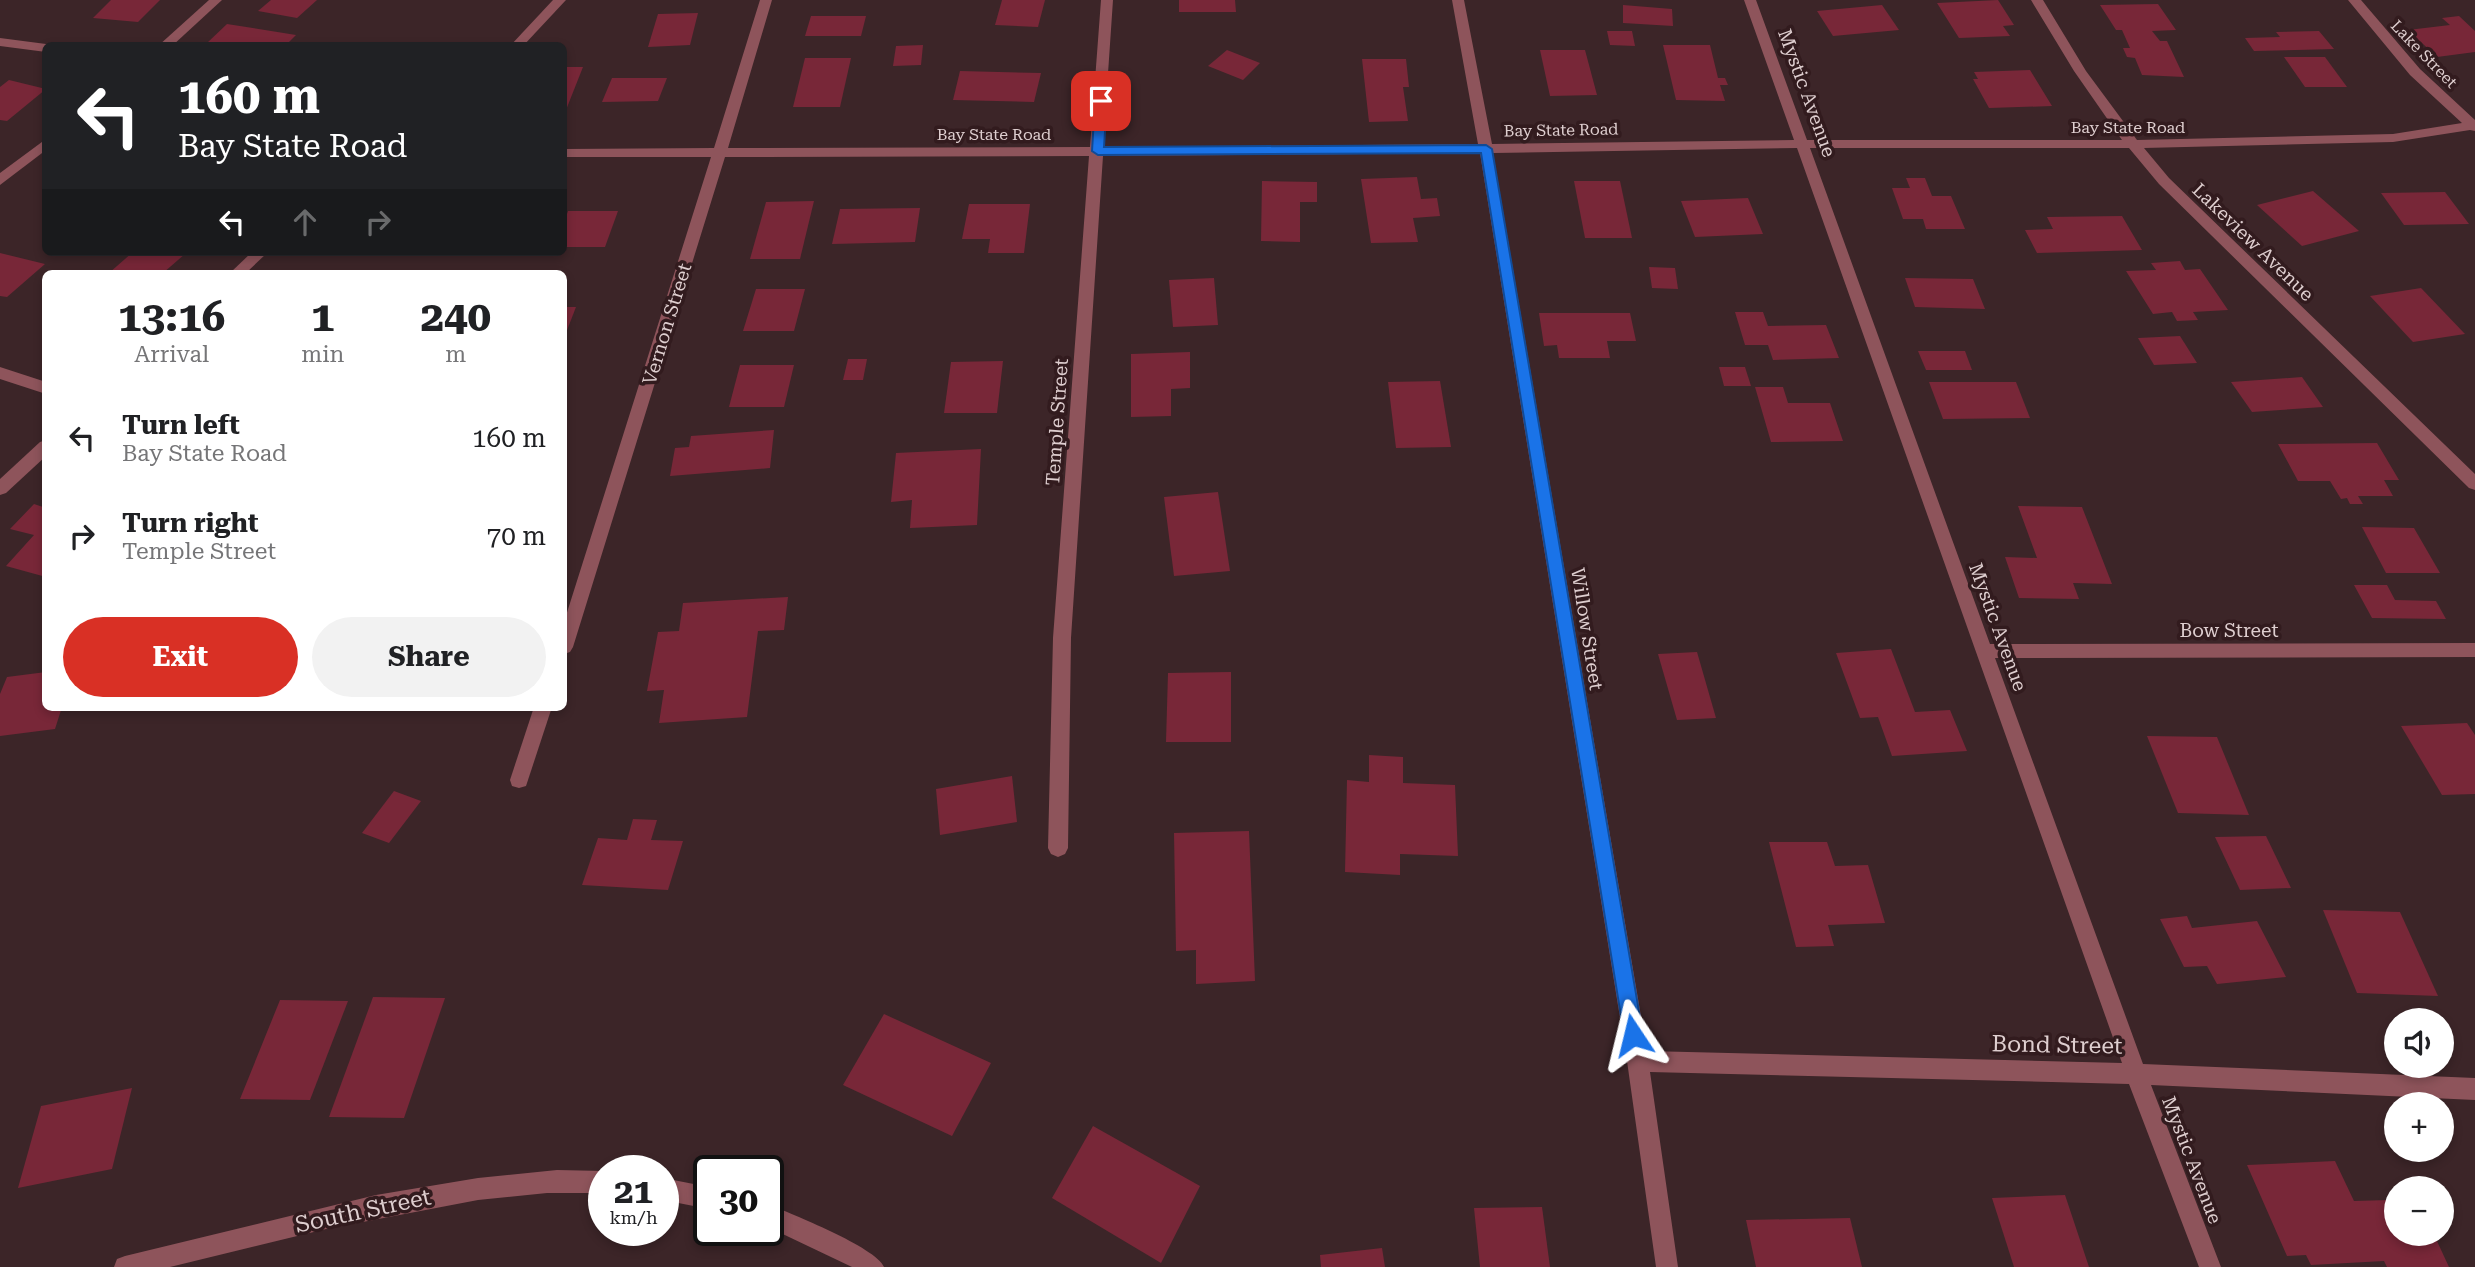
<!DOCTYPE html>
<meta charset="utf-8">
<style>
:root{--surface:#fff;--page:#f2f2f2;--text:#202124;--muted:#757577;--accent:#d93025}
body{margin:0;font-family:"Roboto Serif",serif;background:var(--page);color:var(--text);height:100vh;display:flex;flex-direction:column;font-size:26px;white-space:nowrap}
*{box-sizing:border-box;margin:0}
p{font-size:23px;color:var(--muted)}
.icon{flex:none;width:38px;height:38px;fill:none;stroke:currentColor;stroke-width:2;stroke-linecap:round;stroke-linejoin:round}
.map{position:relative;flex:1;overflow:hidden}
.panel{position:absolute;left:42px;top:270px;width:525px;height:441px;display:flex;flex-direction:column;background:var(--surface);border-radius:10px;box-shadow:0 4px 10px #0003}
.panel>*{flex:none}
.top-card{position:absolute;left:42px;top:42px;width:525px;height:214px;border-radius:10px;box-shadow:0 4px 10px #0003;background:#202124;color:#fff;overflow:hidden}
.tools{position:absolute;left:2384px;top:1008px;display:grid;gap:14px}
.tools a{display:grid;place-items:center;width:70px;height:70px;border-radius:50%;background:var(--surface);box-shadow:0 4px 10px #0003;font-size:35px}
.speed{position:absolute;left:588px;top:1155px;display:flex;gap:14px;font-size:35px;font-weight:700;text-align:center}
.speed>*{display:grid;place-content:center;width:91px;height:91px;border-radius:50%;background:var(--surface);box-shadow:0 4px 10px #0003;line-height:1}
.speed small{font-size:18px;font-weight:400}
.speed .limit{border:4px solid #111;border-radius:10px;background:#fff;color:#111}
.pin{position:absolute;display:grid;place-items:center;width:60px;height:60px;color:#fff;margin:-30px;border-radius:14px;box-shadow:0 4px 10px #0006}
.me{position:absolute;width:77px;margin:-38px;rotate:350deg;stroke-linejoin:round;filter:drop-shadow(0 0 5px #0008)}
.turn{display:flex;align-items:center;gap:24px;height:147px;padding:0 21px;font-size:32px}
.turn .icon{width:91px;height:91px;stroke-width:2.5}
.turn b{display:block;font-size:49px;line-height:60px}
.lanes{display:flex;align-items:center;height:66px;padding:0 21px;background:#0003;justify-content:center;gap:35px;direction:ltr}
.lanes .off{opacity:.35}
.eta{display:flex;justify-content:space-evenly;align-items:center;height:119px;text-align:center}
.eta b{font-size:42px;font-weight:700;line-height:49px}
.button{display:flex;gap:14px;margin-top:auto;padding:14px 21px}
.button a{flex:1;height:80px;border-radius:42px;background:var(--accent);color:#fff;font-size:28px;font-weight:700;line-height:80px;text-align:center}
.button a+a{background:var(--page);color:var(--text)}
ul{padding:0;list-style:none}
li{display:flex;align-items:center;gap:21px;height:98px;padding:0 21px}
li div{flex:1}
li b{display:block;font-size:26px}
li em{font-style:normal}
.map>svg:first-child{display:block}
</style>
<div class="map">
<svg width="2475" height="1267" viewBox="0 0 2475 1267">
<rect width="100%" height="100%" fill="#3c2528"/>
<g fill="#782738">
<polygon points="111,0 160,0 138,22 93,18"/>
<polygon points="271,0 317,0 297,18 258,11"/>
<polygon points="1002,0 1045,0 1038,27 995,25"/>
<polygon points="1179,0 1235,0 1236,12 1179,12"/>
<polygon points="1998,0 2014,25 2003,26 2010,36 1959,38 1937,3"/>
<polygon points="2158,4 2176,30 2152,31 2160,41 2167,41 2184,77 2142,75 2135,58 2127,57 2123,48 2130,48 2122,30 2116,30 2100,5"/>
<polygon points="1623,5 1672,9 1673,26 1623,23"/>
<polygon points="1882,5 1899,30 1833,36 1817,11"/>
<polygon points="698,13 690,45 648,47 658,14"/>
<polygon points="811,16 866,16 861,36 805,36"/>
<polygon points="2459,16 2475,31 2475,52 2437,57 2408,30 2450,25 2442,18"/>
<polygon points="227,24 296,35 285,46 224,46 207,43"/>
<polygon points="1607,31 1632,31 1635,46 1610,45"/>
<polygon points="2319,31 2334,49 2254,51 2245,38 2280,37 2276,32"/>
<polygon points="923,45 921,65 893,66 896,46"/>
<polygon points="1663,45 1710,45 1718,78 1725,78 1728,85 1720,85 1725,101 1676,100"/>
<polygon points="1227,50 1260,63 1243,80 1208,66"/>
<polygon points="1540,50 1585,50 1597,95 1550,96"/>
<polygon points="2284,57 2325,57 2347,87 2305,87"/>
<polygon points="805,58 851,58 840,107 793,107"/>
<polygon points="1362,59 1406,59 1409,87 1403,87 1408,121 1369,122"/>
<polygon points="564,67 583,67 564,115"/>
<polygon points="2030,70 2052,106 1989,108 1973,79 1978,79 1974,72"/>
<polygon points="960,71 1041,73 1034,102 953,100"/>
<polygon points="612,78 667,78 658,101 602,102"/>
<polygon points="9,80 46,89 7,121 0,120 0,87"/>
<polygon points="1417,177 1421,199 1437,198 1440,216 1413,218 1418,242 1371,243 1361,179"/>
<polygon points="1906,178 1925,178 1932,196 1951,196 1965,229 1926,229 1923,219 1903,219 1892,188 1910,188"/>
<polygon points="1262,181 1317,182 1317,202 1300,202 1300,242 1261,241"/>
<polygon points="1574,181 1620,181 1632,238 1585,238"/>
<polygon points="2313,191 2359,231 2302,246 2257,205"/>
<polygon points="2445,192 2469,224 2404,225 2381,193"/>
<polygon points="1748,198 1763,234 1695,237 1681,201"/>
<polygon points="814,201 800,259 750,259 766,202"/>
<polygon points="969,204 1030,204 1024,253 988,253 990,239 962,239"/>
<polygon points="920,208 915,242 832,244 840,209"/>
<polygon points="568,211 618,211 605,247 564,247 564,223"/>
<polygon points="2122,216 2142,250 2037,253 2025,230 2053,229 2047,217"/>
<polygon points="133,252 178,252 185,254 163,273 109,273"/>
<polygon points="0,253 45,264 7,297 0,296"/>
<polygon points="2180,261 2185,270 2200,269 2228,310 2193,312 2198,320 2177,321 2172,312 2153,314 2126,271 2156,270 2151,263"/>
<polygon points="1649,267 1675,268 1678,289 1652,288"/>
<polygon points="1214,278 1218,325 1173,327 1169,280"/>
<polygon points="1905,278 1973,279 1985,309 1915,307"/>
<polygon points="2421,288 2465,334 2413,342 2370,296"/>
<polygon points="756,289 805,289 794,331 743,331"/>
<polygon points="564,307 576,307 564,338"/>
<polygon points="1735,312 1763,312 1768,326 1826,325 1839,358 1773,360 1768,345 1745,345"/>
<polygon points="1539,313 1630,313 1636,341 1607,341 1610,358 1559,358 1557,345 1544,346"/>
<polygon points="2180,336 2197,363 2154,365 2138,338"/>
<polygon points="1918,351 1965,351 1972,370 1926,370"/>
<polygon points="1190,352 1190,388 1171,389 1171,416 1131,417 1131,354"/>
<polygon points="848,359 867,359 863,380 843,380"/>
<polygon points="1003,361 997,413 944,413 951,362"/>
<polygon points="740,365 794,365 784,407 729,407"/>
<polygon points="1719,367 1745,367 1751,386 1724,386"/>
<polygon points="2302,377 2323,407 2252,412 2231,382"/>
<polygon points="1440,381 1451,447 1396,448 1388,382"/>
<polygon points="1929,382 2016,382 2030,418 1943,419"/>
<polygon points="1755,387 1783,387 1788,403 1830,403 1843,441 1771,442"/>
<polygon points="774,430 770,468 670,476 675,448 689,447 691,436"/>
<polygon points="2377,443 2399,480 2384,480 2393,496 2358,496 2363,504 2350,504 2347,498 2341,499 2330,481 2298,481 2278,444"/>
<polygon points="981,449 977,525 910,528 912,500 891,502 896,453"/>
<polygon points="1218,492 1230,571 1174,576 1164,497"/>
<polygon points="34,504 46,508 46,577 6,566 34,535 10,529"/>
<polygon points="2018,506 2082,507 2112,584 2073,583 2079,599 2019,598 2005,557 2037,558"/>
<polygon points="2362,527 2414,528 2440,573 2386,573"/>
<polygon points="2354,585 2387,585 2395,600 2436,601 2446,619 2372,618"/>
<polygon points="788,597 784,630 758,631 747,717 659,723 664,690 647,691 658,632 679,631 683,603"/>
<polygon points="1891,649 1915,712 1950,710 1967,751 1892,756 1878,717 1860,718 1836,653"/>
<polygon points="1697,652 1716,718 1677,720 1658,654"/>
<polygon points="46,672 46,707 62,707 55,729 0,736 0,694 7,677"/>
<polygon points="1231,672 1231,742 1166,742 1168,673"/>
<polygon points="2467,723 2475,735 2475,794 2442,795 2401,726"/>
<polygon points="2147,736 2217,737 2249,815 2178,813"/>
<polygon points="1369,755 1403,757 1403,783 1455,785 1458,856 1400,854 1400,875 1345,872 1347,780 1369,782"/>
<polygon points="1012,776 1017,822 940,835 936,789"/>
<polygon points="394,791 421,801 389,843 362,833"/>
<polygon points="633,819 657,820 651,840 683,841 668,890 582,885 598,838 627,840"/>
<polygon points="1249,831 1255,981 1196,984 1196,950 1176,951 1174,833"/>
<polygon points="2266,836 2291,888 2240,890 2215,837"/>
<polygon points="1769,842 1827,842 1835,866 1868,865 1885,923 1828,925 1834,946 1796,947"/>
<polygon points="2323,910 2400,912 2438,996 2357,993"/>
<polygon points="2187,916 2192,928 2257,921 2286,977 2217,984 2207,966 2184,967 2160,919"/>
<polygon points="373,997 445,998 404,1118 329,1117"/>
<polygon points="280,1000 348,1001 310,1100 240,1099"/>
<polygon points="884,1014 991,1063 952,1136 843,1085"/>
<polygon points="132,1088 112,1169 18,1188 41,1106"/>
<polygon points="1093,1126 1200,1186 1161,1263 1052,1198"/>
<polygon points="2335,1161 2354,1201 2389,1200 2396,1215 2396,1234 2405,1234 2408,1241 2436,1239 2449,1267 2387,1267 2384,1261 2311,1265 2306,1255 2287,1256 2247,1165"/>
<polygon points="2065,1195 2089,1267 2014,1267 1992,1198"/>
<polygon points="1542,1207 1550,1267 1480,1267 1474,1208"/>
<polygon points="1850,1218 1862,1267 1756,1267 1746,1220"/>
<polygon points="1382,1248 1385,1267 1321,1267 1320,1255"/>
</g>
<g fill="none" stroke-linecap="round" stroke-linejoin="round">
<g fill="#8e545b" fill-rule="evenodd">
<polygon points="209,0 222,0 172,46 158,46"/>
<polygon points="553,0 566,0 523,46 510,46"/>
<path d="M760,0H772L728,148L1090,147L1101,0H1113L1103,147L1478,144L1452,0H1464L1492,144L1794,140L1744,0H1756L1807,140H2122L2074,71L2031,0H2043L2086,71L2137,140L2393,134L2462,123L2410,75L2348,0H2361L2420,69L2475,120V131L2470,130L2393,142L2144,148L2169,178L2475,474V490L2469,488L2159,184L2129,148H1810L1990,644L2475,643V657L1995,658L2143,1064L2475,1078V1100L2151,1085L2221,1267H2199L2129,1084L1650,1072L1678,1267H1656L1627,1061L1480,153L1103,156L1071,638L1068,848L1065,854L1058,857L1051,854L1048,848L1053,638L1089,156L725,157L573,647L570,652L564,654V622L711,157H564V149L714,148ZM1797,148L2122,1063L1647,1051L1493,153Z"/>
<polygon points="0,38 46,44 51,46 46,46 46,52 0,46"/>
<polygon points="46,139 46,150 0,185 0,173"/>
<polygon points="252,252 268,252 246,273 230,273"/>
<polygon points="0,367 46,382 46,394 0,379"/>
<polygon points="46,440 46,456 6,493 0,495 0,479 40,442"/>
<polygon points="534,707 552,707 528,780 526,786 519,788 512,786 510,780"/>
<polygon points="557,1170 604,1171 604,1193 547,1193 478,1200 326,1229 170,1267 114,1267 117,1259 125,1256 376,1195 478,1178"/>
<polygon points="663,1178 709,1187 709,1209 663,1200"/>
<path d="M768,1204C791,1214 876,1247 884,1267H852L768,1227Z"/>
</g>
</g>
<polygon fill="#1a73e8" stroke="#114b97" stroke-width="2" points="1101,97 1107,101 1104,147 1486,145 1492,149 1643,1035 1640,1041 1633,1044 1627,1041 1624,1035 1481,153 1098,155 1092,151 1095,101"/>
<g text-anchor="middle" dominant-baseline="central" stroke-width="7" stroke-linejoin="round" paint-order="stroke">
<g font-size="16" fill="#dececf" stroke="#321b1e">
<text transform="translate(2424 54) rotate(46)">Lake Street</text>
<text x="2128" y="127">Bay State Road</text>
<text transform="translate(1561 130) rotate(-1)">Bay State Road</text>
<text x="994" y="134">Bay State Road</text>
</g>
<g font-size="19" fill="#dececf" stroke="#321b1e">
<text transform="translate(1807 93) rotate(70)">Mystic Avenue</text>
<text transform="translate(2253 242) rotate(44)">Lakeview Avenue</text>
<text transform="translate(667 324) rotate(-73)">Vernon Street</text>
<text transform="translate(1057 422) rotate(-86)">Temple Street</text>
<text transform="translate(1998 627) rotate(70)">Mystic Avenue</text>
<text transform="translate(1587 629) rotate(81)">Willow Street</text>
<text x="2229" y="630">Bow Street</text>
<text transform="translate(2192 1160) rotate(69)">Mystic Avenue</text>
</g>
<g font-size="23" fill="#dececf" stroke="#321b1e">
<text transform="translate(2057 1045) rotate(1)">Bond Street</text>
<text transform="translate(363 1211) rotate(-12)">South Street</text>
</g>
</g>
</svg>
<div class="tools">
<a><svg class="icon" aria-label="sound" viewBox="0 0 24 24"><path d="M4 9h4l5-4v14l-5-4H4zM17 9q2 3 0 6"/></svg></a>
<a>+</a>
<a>−</a>
</div>
<div class="speed"><div>21<small>km/h</small></div><div class="limit">30</div></div>
<div class="pin" style="left:1101px;top:101px;background:#d93025"><svg class="icon" aria-label="arrive" viewBox="0 0 24 24"><path d="M6 21V4h12l-3 4 3 4H6"/></svg></div>
<svg class="me" style="left:1633px;top:1035px" viewBox="-20 -20 40 40"><path d="M0-17L14 15 0 8-14 15z" fill="#1a73e8" stroke="#fff" stroke-width="4"/></svg>
<div class="top-card">
<div class="turn"><svg class="icon" aria-label="left" viewBox="0 0 24 24"><path d="M17 20v-9H6M10 6l-5 5 5 5"/></svg><div><b>160 m</b>Bay State Road</div></div>
<div class="lanes"><svg class="icon" aria-label="left" viewBox="0 0 24 24"><path d="M17 20v-9H6M10 6l-5 5 5 5"/></svg><svg class="icon off" aria-label="ahead" viewBox="0 0 24 24"><path d="M12 20V5M6 11l6-6 6 6"/></svg><svg class="icon off" aria-label="right" viewBox="0 0 24 24"><path d="M7 20v-9h11M14 6l5 5-5 5"/></svg></div>
</div>
<section class="panel">
<div class="eta">
<div><b>13:16</b><p>Arrival</p></div>
<div><b>1</b><p>min</p></div>
<div><b>240</b><p>m</p></div>
</div>
<ul>
<li><svg class="icon" aria-label="left" viewBox="0 0 24 24"><path d="M17 20v-9H6M10 6l-5 5 5 5"/></svg><div><b>Turn left</b><p>Bay State Road</p></div><em>160 m</em></li>
<li><svg class="icon" aria-label="right" viewBox="0 0 24 24"><path d="M7 20v-9h11M14 6l5 5-5 5"/></svg><div><b>Turn right</b><p>Temple Street</p></div><em>70 m</em></li>
</ul>
<div class="button"><a>Exit</a><a>Share</a></div>
</section>
</div>
